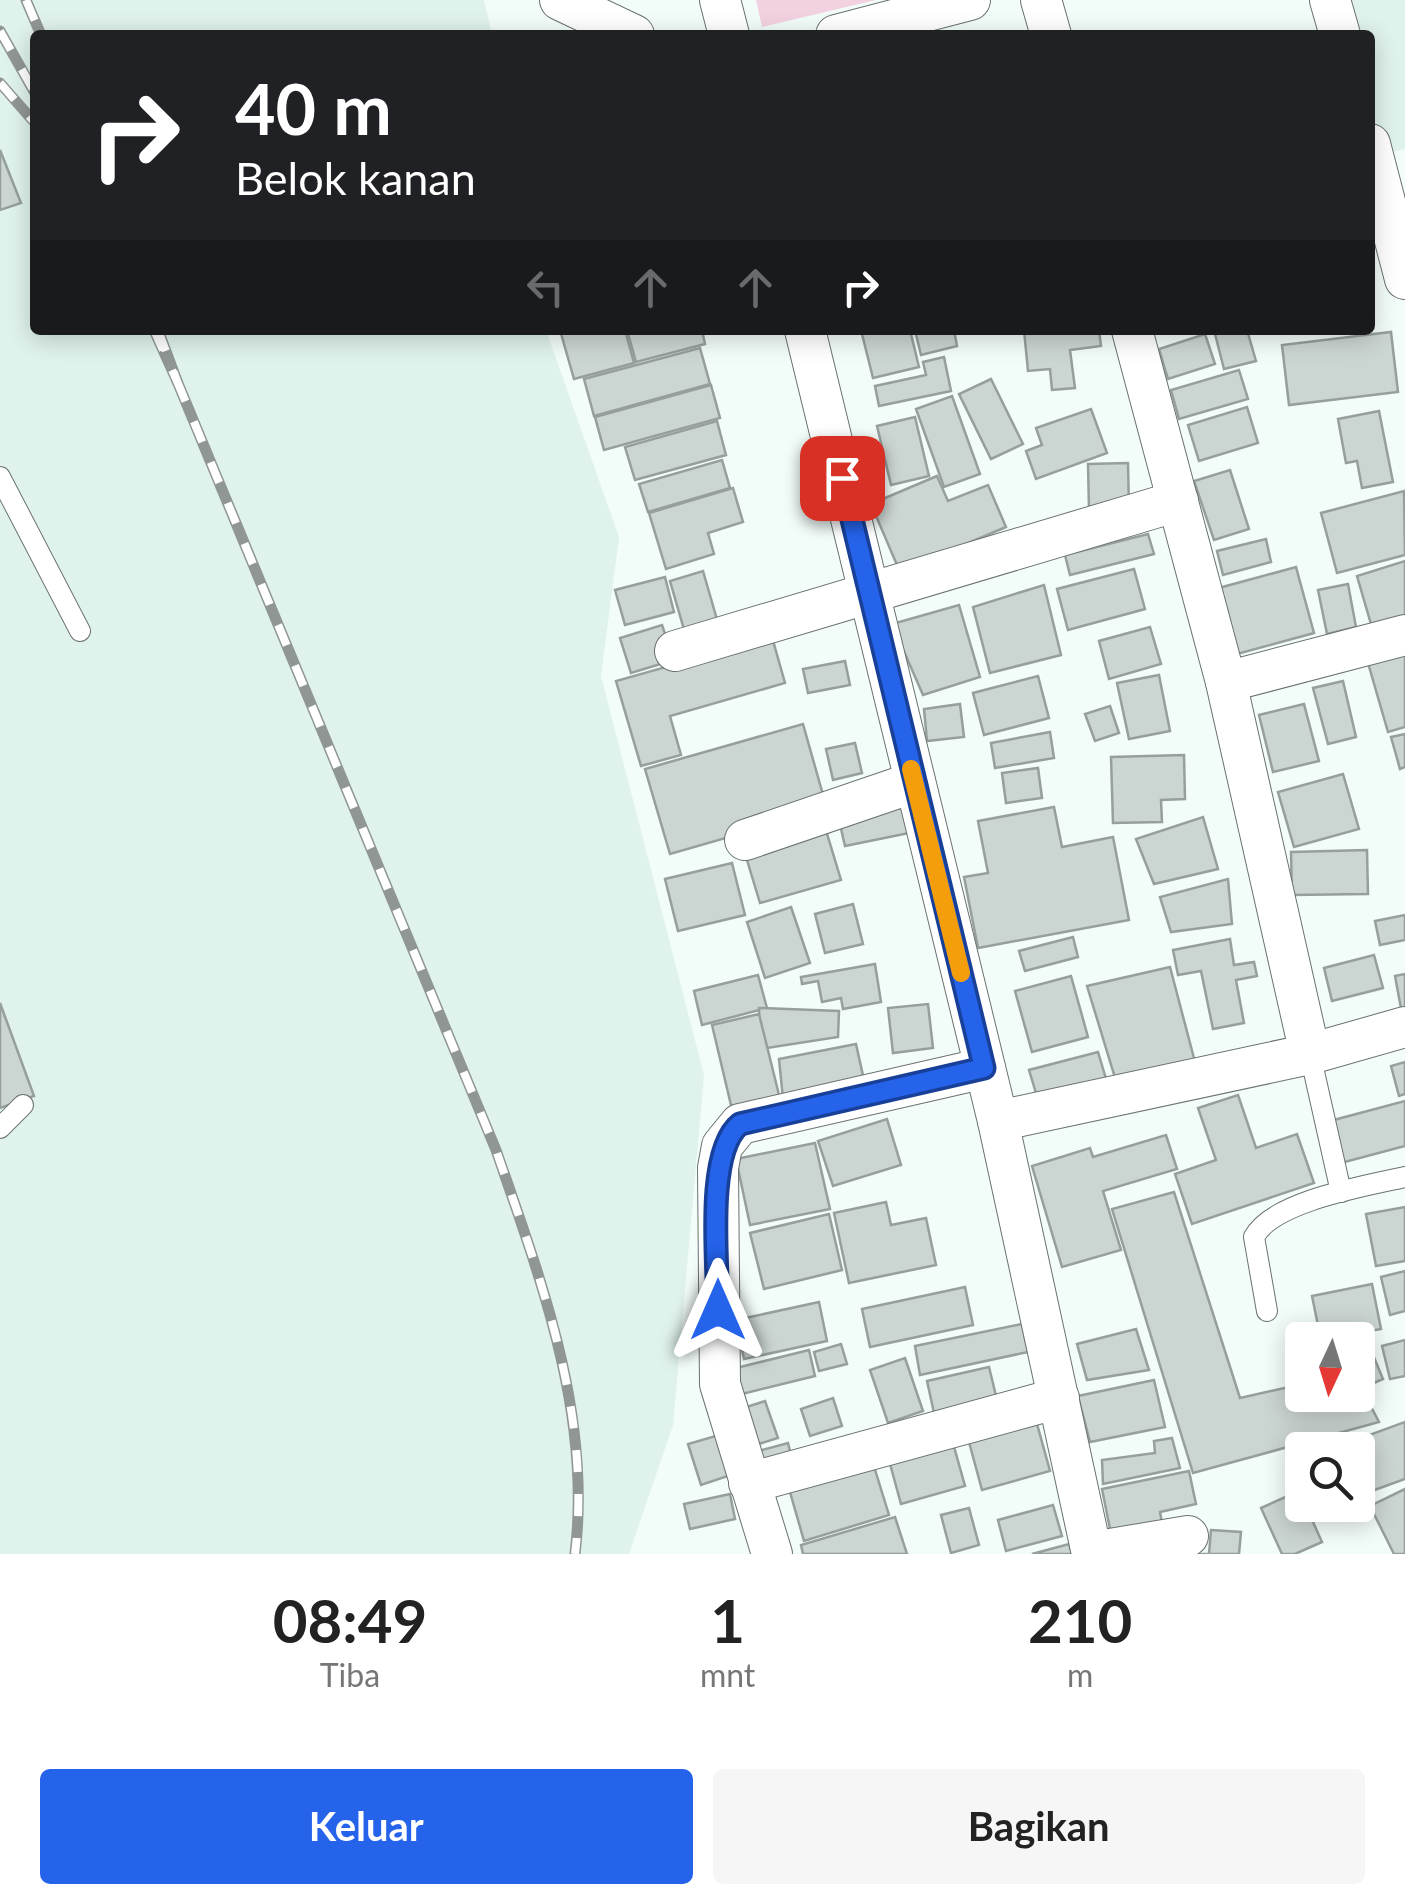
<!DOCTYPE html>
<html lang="id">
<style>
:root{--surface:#fff;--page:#f6f6f6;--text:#222;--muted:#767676;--accent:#2563eb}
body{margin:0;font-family:Lato,sans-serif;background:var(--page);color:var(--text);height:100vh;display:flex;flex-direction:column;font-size:38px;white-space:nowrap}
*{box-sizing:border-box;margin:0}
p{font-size:32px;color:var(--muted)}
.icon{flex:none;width:55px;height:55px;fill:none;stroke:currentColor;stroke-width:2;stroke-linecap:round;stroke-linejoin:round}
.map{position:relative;height:1554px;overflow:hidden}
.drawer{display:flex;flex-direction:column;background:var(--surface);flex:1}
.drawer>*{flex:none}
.guide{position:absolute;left:30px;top:30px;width:1345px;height:305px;border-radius:10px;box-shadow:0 5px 25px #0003;background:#202124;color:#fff;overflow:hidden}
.needle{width:65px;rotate:184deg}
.buttons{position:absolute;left:1285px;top:1322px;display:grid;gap:20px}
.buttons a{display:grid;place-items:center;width:90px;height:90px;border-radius:10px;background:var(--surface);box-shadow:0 5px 25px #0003;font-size:50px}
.pin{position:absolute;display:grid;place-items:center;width:85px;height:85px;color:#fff;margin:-42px;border-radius:20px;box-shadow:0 5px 15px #0006}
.me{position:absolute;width:110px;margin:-55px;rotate:0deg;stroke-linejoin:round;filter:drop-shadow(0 0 8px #0008)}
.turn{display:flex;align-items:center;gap:35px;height:210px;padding:0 40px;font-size:45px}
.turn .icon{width:130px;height:130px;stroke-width:2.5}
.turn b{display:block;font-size:70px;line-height:85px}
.lanes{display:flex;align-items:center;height:95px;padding:0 40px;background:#0003;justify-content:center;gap:50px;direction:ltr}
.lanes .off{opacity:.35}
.eta{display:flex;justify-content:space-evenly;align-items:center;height:170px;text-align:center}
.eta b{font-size:60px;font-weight:700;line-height:70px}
.button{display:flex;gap:20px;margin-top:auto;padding:20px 40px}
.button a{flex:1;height:115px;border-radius:10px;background:var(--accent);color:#fff;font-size:40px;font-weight:700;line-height:115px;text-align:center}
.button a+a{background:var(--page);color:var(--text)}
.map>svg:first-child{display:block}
</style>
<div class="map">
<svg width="1405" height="1554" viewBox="0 0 1405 1554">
<rect width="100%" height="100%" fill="#f2fcf8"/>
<g fill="#dff2eb">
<polygon points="0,0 484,0 492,35 35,35 35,330 546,330 619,537 601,676 704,1075 673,1425 629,1554 0,1554"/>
<polygon points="1338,0 1405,0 1405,149 1381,155 1370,115 1370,35 1348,35"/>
</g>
<polygon fill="#f2d2e1" points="756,0 876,0 762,27"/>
<g fill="#cbd5d1" stroke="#969f9c" stroke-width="2.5">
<polygon points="0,150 21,203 0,210"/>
<polygon points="560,330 625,330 634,363 574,379"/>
<polygon points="627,330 702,330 705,344 636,362"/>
<polygon points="861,330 910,330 919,367 873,378"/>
<polygon points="915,330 954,330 957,346 921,355"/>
<polygon points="1024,330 1099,330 1101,346 1070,350 1075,388 1052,390 1050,369 1028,371"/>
<polygon points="1214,330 1247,330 1256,361 1224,369"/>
<polygon points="1391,332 1398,392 1289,405 1282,345"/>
<polygon points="1205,334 1215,364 1168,379 1159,349"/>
<polygon points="700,348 710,384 594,416 584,379"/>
<polygon points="944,357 951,391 879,406 875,386 926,375 923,362"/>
<polygon points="1239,370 1248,399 1179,419 1171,390"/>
<polygon points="991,379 1023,444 991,459 959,394"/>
<polygon points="711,385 720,418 604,450 595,417"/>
<polygon points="952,396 980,474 944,487 916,409"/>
<polygon points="1247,407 1258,443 1199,461 1188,425"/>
<polygon points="1091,409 1107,453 1036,479 1026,451 1042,445 1036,428"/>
<polygon points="1379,411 1393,482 1362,488 1357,461 1346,463 1338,419"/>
<polygon points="915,417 929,476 891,485 877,426"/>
<polygon points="717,421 726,455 635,480 625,447"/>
<polygon points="722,460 730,488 648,512 639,484"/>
<polygon points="1128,463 1129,509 1089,510 1088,464"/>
<polygon points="1230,470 1249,529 1214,540 1194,481"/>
<polygon points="937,476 948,501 988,485 1006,527 900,572 871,504"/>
<polygon points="733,488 743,522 708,533 714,554 666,569 649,513"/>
<polygon points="1404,491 1405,555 1337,573 1321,513"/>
<polygon points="1148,534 1154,554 1070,575 1065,555"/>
<polygon points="1266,539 1271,562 1223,575 1217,551"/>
<polygon points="1405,561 1405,622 1373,631 1357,576"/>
<polygon points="1296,567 1314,633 1237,654 1219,588"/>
<polygon points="1134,569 1145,609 1068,630 1057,589"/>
<polygon points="703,571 720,630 687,640 670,581"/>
<polygon points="665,577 674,612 625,625 615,590"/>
<polygon points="1348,584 1356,627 1327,634 1318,590"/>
<polygon points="1044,585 1061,655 990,673 973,607"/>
<polygon points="959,605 980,677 923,695 892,624"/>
<polygon points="662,625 674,660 631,673 620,638"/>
<polygon points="1150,627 1161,664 1109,679 1099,641"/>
<polygon points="772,637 785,683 670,716 681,755 641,766 616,681"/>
<polygon points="1405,655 1405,727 1388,732 1368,663"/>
<polygon points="845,661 850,685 808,693 803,669"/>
<polygon points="1159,675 1170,731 1129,739 1117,683"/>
<polygon points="1038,676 1049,718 984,735 973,693"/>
<polygon points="1343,681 1356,737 1328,744 1313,688"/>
<polygon points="960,704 964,737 927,741 924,709"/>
<polygon points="1304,704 1319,761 1273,772 1259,715"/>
<polygon points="1110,706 1119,733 1095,741 1085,714"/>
<polygon points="803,724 827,809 670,854 645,769"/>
<polygon points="1050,732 1054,758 995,768 991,743"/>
<polygon points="1405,734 1405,767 1400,769 1391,737"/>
<polygon points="855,743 862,773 833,780 826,749"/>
<polygon points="1184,755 1185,799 1161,800 1162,822 1113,823 1111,757"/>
<polygon points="1038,768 1042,798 1006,803 1002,773"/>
<polygon points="1343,774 1359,829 1294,847 1278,792"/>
<polygon points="904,807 909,833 845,846 839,820"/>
<polygon points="1054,807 1062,847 1113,837 1129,920 978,948 964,877 988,873 978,821"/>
<polygon points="1203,817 1218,869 1154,884 1136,839"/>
<polygon points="825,827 841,880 760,903 744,850"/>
<polygon points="1367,850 1368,894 1292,895 1291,852"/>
<polygon points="732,863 745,915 678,931 665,879"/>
<polygon points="1228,879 1232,924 1171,932 1160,897"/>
<polygon points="853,904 863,944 825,953 815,914"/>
<polygon points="791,907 810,963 765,978 747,922"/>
<polygon points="1405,915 1405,940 1380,945 1375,921"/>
<polygon points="1073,937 1078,957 1025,971 1019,951"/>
<polygon points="1230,939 1234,965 1254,962 1257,976 1236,980 1244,1023 1213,1029 1201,971 1178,975 1173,950"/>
<polygon points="1374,955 1383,988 1332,1001 1324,968"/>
<polygon points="875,964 881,1002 843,1009 841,998 822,1002 818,981 802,984 801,977"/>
<polygon points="1170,967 1195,1062 1116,1081 1087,986"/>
<polygon points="1405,974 1405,1019 1403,1019 1395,976"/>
<polygon points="758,975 767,1008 702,1025 694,991"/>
<polygon points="1071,976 1088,1037 1032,1052 1015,991"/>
<polygon points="0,1003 34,1096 0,1108"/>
<polygon points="928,1004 933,1048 893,1053 888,1008"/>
<polygon points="759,1008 839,1011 838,1037 760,1049"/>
<polygon points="759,1014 783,1111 735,1122 712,1025"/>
<polygon points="856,1044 866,1089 783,1099 779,1059"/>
<polygon points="1098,1052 1107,1082 1039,1103 1029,1070"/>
<polygon points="1405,1062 1405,1094 1399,1096 1391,1066"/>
<polygon points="1238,1095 1256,1148 1297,1134 1314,1183 1192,1224 1175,1174 1216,1160 1198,1108"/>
<polygon points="1405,1101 1405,1146 1341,1163 1330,1121"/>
<polygon points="887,1119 901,1165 833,1186 818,1141"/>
<polygon points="1166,1135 1177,1169 1103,1191 1121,1250 1062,1267 1032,1166 1090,1148 1093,1157"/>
<polygon points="815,1143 830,1209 750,1225 736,1159"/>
<polygon points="1174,1192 1240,1398 1302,1384 1302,1395 1358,1395 1358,1382 1379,1422 1193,1473 1112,1209"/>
<polygon points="886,1202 891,1225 926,1218 936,1265 849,1283 834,1213"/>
<polygon points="1405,1207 1405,1261 1376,1266 1366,1214"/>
<polygon points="829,1214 842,1270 764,1289 750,1233"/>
<polygon points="1405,1271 1405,1311 1390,1315 1381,1277"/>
<polygon points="1372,1284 1381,1329 1321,1340 1312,1296"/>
<polygon points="965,1287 973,1325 870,1347 862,1309"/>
<polygon points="819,1302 827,1341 744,1359 736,1320"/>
<polygon points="1022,1324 1028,1352 920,1375 915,1346"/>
<polygon points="1136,1329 1149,1370 1087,1380 1077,1344"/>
<polygon points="1405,1340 1405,1376 1390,1379 1382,1346"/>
<polygon points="1368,1343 1383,1379 1365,1387 1358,1367 1358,1348"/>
<polygon points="841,1344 847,1364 819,1371 814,1352"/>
<polygon points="809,1350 815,1376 738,1395 732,1369"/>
<polygon points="905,1358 923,1411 888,1423 870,1370"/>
<polygon points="989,1367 999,1408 936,1422 927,1381"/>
<polygon points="1154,1380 1165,1427 1090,1442 1078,1396"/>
<polygon points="833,1398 842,1426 810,1436 801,1409"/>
<polygon points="765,1401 778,1438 749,1447 737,1410"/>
<polygon points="1034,1413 1050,1471 982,1490 966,1431"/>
<polygon points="1405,1422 1405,1479 1369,1492 1358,1450 1350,1442"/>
<polygon points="719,1435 731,1475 701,1485 688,1444"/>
<polygon points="951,1436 965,1486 901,1504 887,1453"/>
<polygon points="1172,1438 1180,1468 1103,1484 1102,1460 1155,1453 1154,1441"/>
<polygon points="788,1443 794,1467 758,1477 751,1453"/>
<polygon points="872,1460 889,1515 804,1541 788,1485"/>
<polygon points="1189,1471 1196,1504 1160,1512 1164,1534 1113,1544 1102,1489"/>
<polygon points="1405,1489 1405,1554 1394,1554 1370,1506"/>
<polygon points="1299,1491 1322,1542 1295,1554 1282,1554 1261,1508"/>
<polygon points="730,1494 735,1519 690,1529 684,1504"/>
<polygon points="1053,1505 1062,1536 1006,1551 998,1520"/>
<polygon points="969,1508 979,1545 951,1553 941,1515"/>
<polygon points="895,1517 907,1554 803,1554 801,1545"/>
<polygon points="1211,1530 1241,1532 1239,1554 1184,1554 1209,1554"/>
<polygon points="1069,1544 1072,1554 1032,1554"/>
</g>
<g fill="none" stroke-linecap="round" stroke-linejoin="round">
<g stroke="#6a726f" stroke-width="22">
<g id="lane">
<polyline points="0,477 80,631"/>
<polyline points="1310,1054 1341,1192"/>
<polyline points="0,1128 23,1105"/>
<path d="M1267,1311L1254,1237C1273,1201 1366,1186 1405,1177"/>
</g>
</g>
<g stroke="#6a726f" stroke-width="42">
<g id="street">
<polyline points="560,0 634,35"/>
<polyline points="720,0 729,35"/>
<polyline points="1041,0 1051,35"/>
<polyline points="1330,0 1340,35"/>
<polyline points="836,35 970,0"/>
<polyline points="1370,144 1405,279"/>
<polyline points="805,330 998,1121 1310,1054 1405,1027"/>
<polyline points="1132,330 1226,682 1310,1054"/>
<polyline points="675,651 1178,501"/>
<polyline points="1226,682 1405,635"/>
<polyline points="745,840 915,782"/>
<polyline points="998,1121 1092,1554"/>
<polyline points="749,1483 1059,1398"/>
<polyline points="1092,1552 1188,1536"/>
<polyline points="772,1554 720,1384 718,1168 722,1146 740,1124 985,1068"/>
</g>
</g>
<use href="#lane" stroke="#fff" stroke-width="20"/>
<use href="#street" stroke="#fff" stroke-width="40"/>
<g stroke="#8f9693" stroke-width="11">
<g id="rail">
<polyline points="26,0 41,35"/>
<polyline points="0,31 35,93"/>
<polyline points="0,83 35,123"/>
<polyline points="154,330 177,381 158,330"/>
<path d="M177,381L496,1150C541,1280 592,1414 575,1554"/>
</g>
</g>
<use href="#rail" stroke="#fff" stroke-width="8" stroke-dasharray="22" stroke-linecap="butt"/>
</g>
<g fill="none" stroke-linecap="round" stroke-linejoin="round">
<g stroke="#184099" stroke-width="25">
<path id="route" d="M718,1310C718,1265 705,1152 740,1124L984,1068L842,478"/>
</g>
<use href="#route" stroke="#2563eb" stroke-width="18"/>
<polyline stroke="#f59e0b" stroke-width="18" points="911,769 961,973"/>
</g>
</svg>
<div class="buttons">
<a><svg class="needle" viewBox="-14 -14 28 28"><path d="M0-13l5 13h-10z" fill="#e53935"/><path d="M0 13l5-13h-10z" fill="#767676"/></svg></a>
<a><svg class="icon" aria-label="search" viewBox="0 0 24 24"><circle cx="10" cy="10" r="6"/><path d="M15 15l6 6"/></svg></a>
</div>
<div class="pin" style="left:842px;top:478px;background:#d93025"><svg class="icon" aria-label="arrive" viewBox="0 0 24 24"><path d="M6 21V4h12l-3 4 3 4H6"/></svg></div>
<svg class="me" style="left:718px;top:1310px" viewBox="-20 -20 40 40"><path d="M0-17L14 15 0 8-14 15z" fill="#2563eb" stroke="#fff" stroke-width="4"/></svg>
<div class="guide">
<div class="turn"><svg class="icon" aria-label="right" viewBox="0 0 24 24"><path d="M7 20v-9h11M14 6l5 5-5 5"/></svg><div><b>40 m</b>Belok kanan</div></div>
<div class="lanes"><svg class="icon off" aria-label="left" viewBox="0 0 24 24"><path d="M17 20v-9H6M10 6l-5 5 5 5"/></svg><svg class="icon off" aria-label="ahead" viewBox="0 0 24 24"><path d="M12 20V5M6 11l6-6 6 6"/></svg><svg class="icon off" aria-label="ahead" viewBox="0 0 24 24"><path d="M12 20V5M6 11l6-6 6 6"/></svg><svg class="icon" aria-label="right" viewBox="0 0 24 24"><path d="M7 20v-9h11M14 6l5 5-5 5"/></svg></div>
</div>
</div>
<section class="drawer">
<div class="eta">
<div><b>08:49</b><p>Tiba</p></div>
<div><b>1</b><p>mnt</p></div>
<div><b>210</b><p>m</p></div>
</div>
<div class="button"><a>Keluar</a><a>Bagikan</a></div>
</section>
